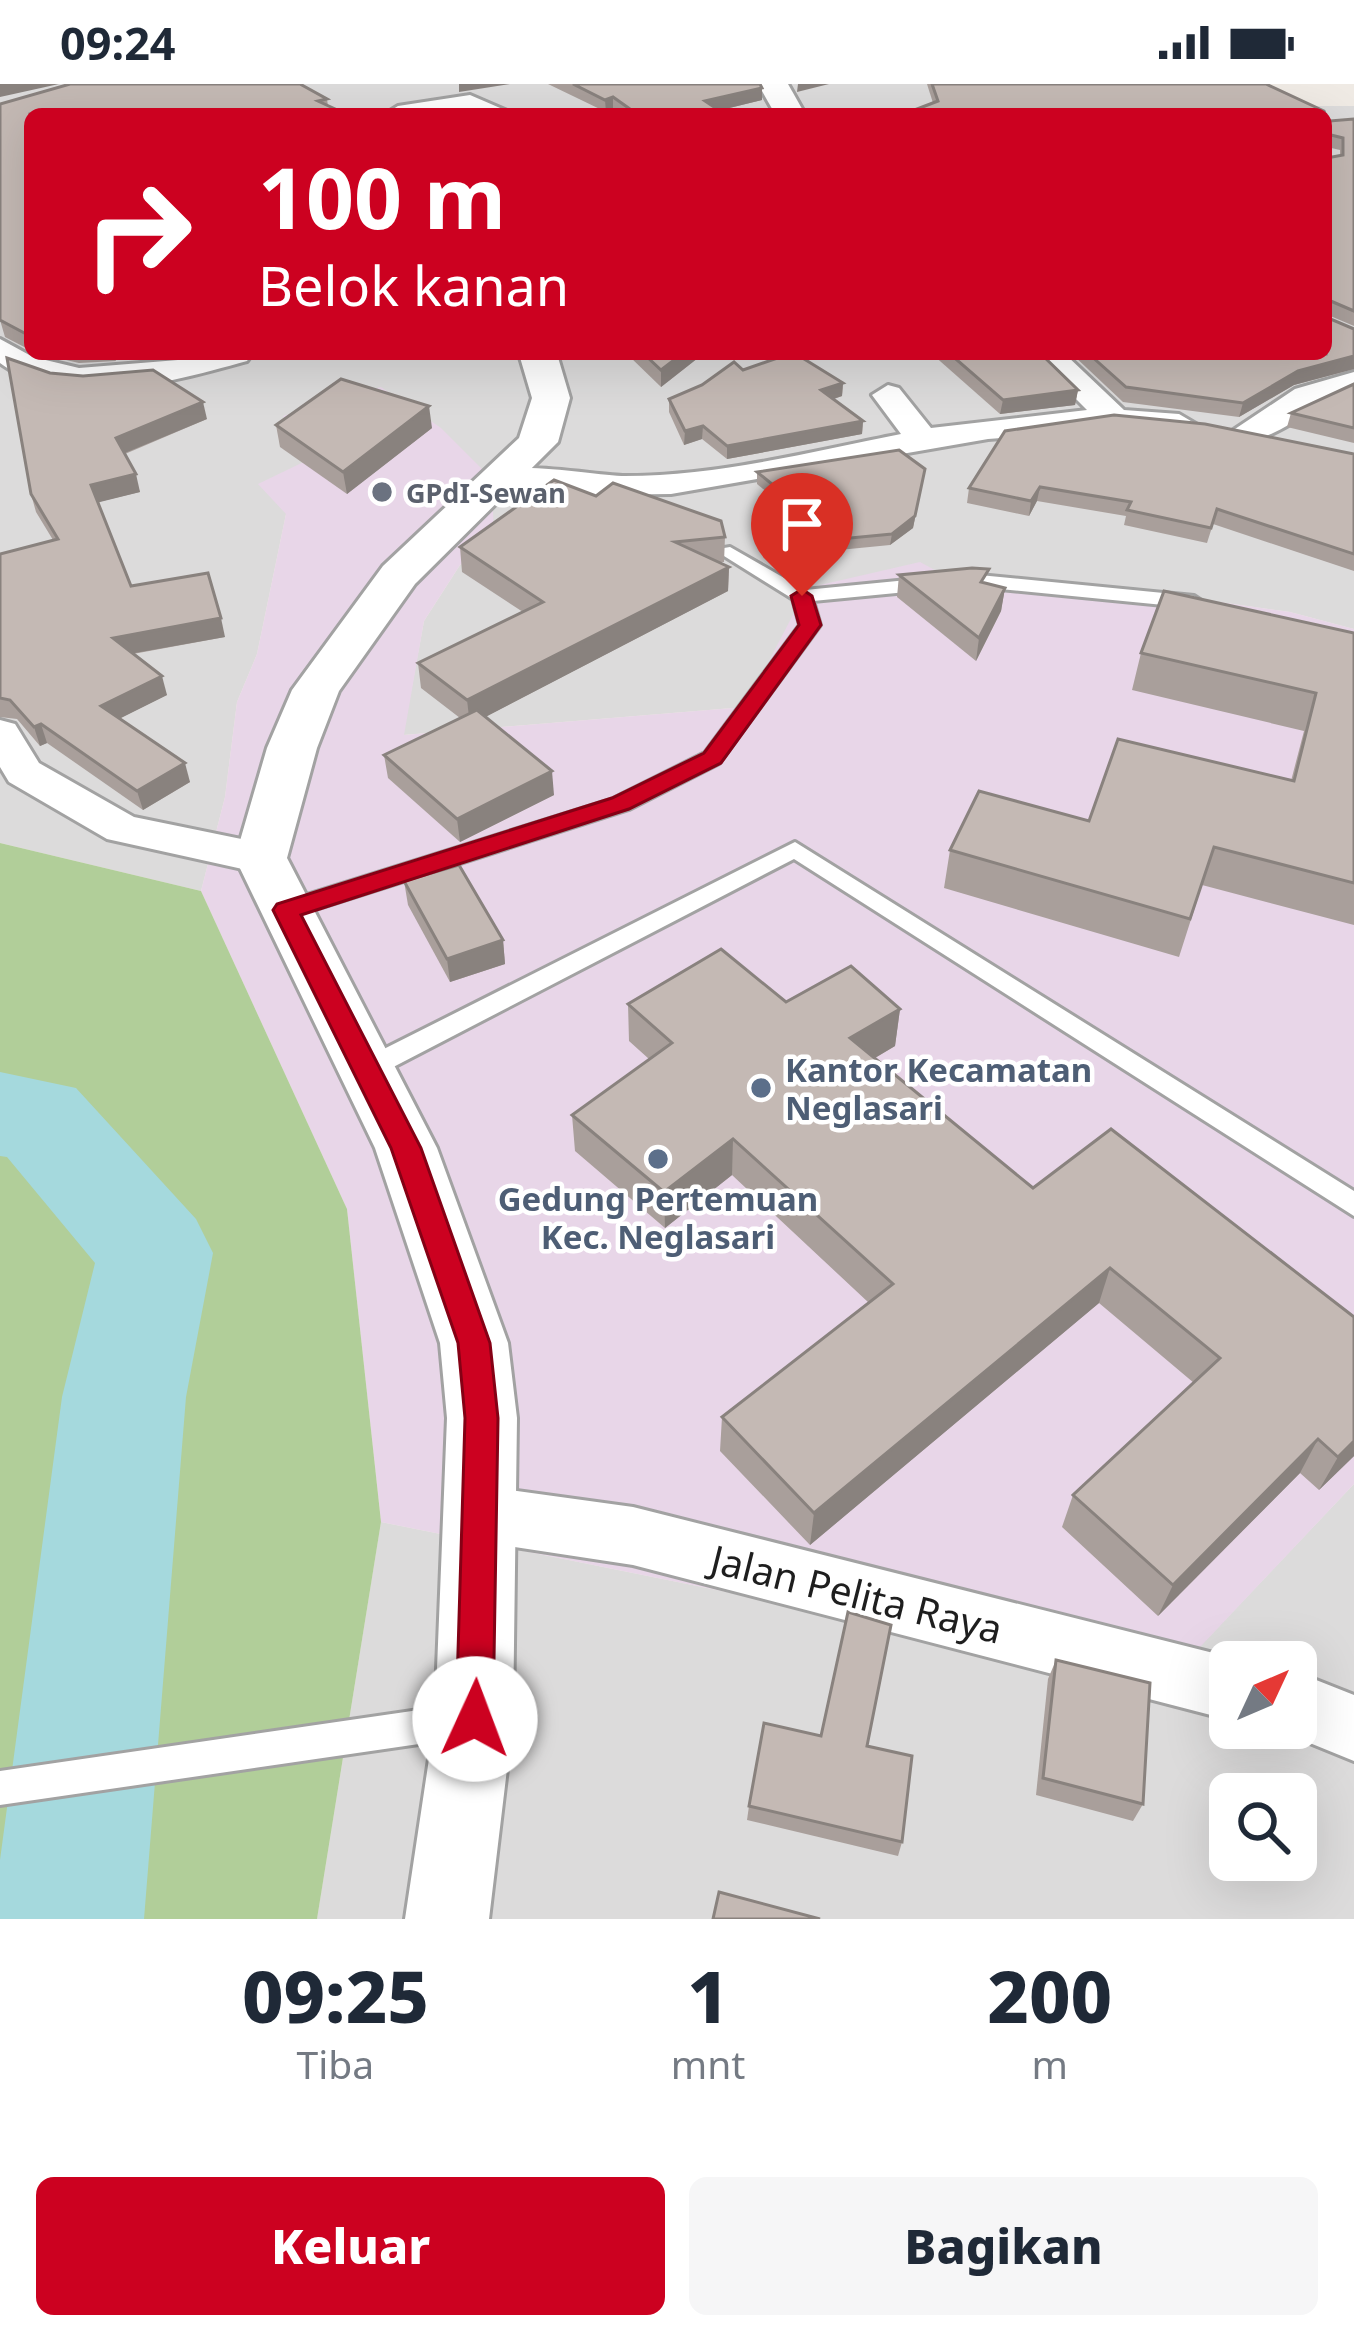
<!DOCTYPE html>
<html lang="id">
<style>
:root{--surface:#fff;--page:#f6f6f7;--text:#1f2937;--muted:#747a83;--accent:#cc0120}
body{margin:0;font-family:"Noto Sans",sans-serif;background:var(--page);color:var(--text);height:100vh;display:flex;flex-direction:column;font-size:45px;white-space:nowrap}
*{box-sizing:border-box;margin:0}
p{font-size:39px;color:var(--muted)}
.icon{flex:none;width:66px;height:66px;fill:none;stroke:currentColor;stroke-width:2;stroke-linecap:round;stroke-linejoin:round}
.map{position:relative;height:1835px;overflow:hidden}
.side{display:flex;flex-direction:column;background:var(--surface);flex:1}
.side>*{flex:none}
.hud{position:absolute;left:24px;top:24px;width:1308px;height:252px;border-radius:18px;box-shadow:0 12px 48px #0002;background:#cc0120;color:#fff;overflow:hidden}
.needle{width:78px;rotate:46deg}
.buttons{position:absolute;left:1209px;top:1557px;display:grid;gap:24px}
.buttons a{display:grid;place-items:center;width:108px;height:108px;border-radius:18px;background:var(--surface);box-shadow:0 12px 48px #0002;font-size:60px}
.pin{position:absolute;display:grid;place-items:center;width:102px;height:102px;color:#fff;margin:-123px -51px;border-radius:50% 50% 50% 0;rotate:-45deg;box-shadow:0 0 12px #0007}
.pin .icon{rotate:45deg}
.me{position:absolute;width:132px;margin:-66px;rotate:2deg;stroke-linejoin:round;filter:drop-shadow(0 0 9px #0008)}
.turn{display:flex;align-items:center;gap:42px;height:252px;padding:0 36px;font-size:54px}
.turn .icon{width:156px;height:156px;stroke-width:2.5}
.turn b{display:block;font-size:84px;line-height:102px}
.eta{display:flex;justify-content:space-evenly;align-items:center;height:204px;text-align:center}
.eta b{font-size:72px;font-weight:800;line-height:84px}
.primary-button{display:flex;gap:24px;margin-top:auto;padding:24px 36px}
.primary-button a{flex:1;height:138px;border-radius:18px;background:var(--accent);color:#fff;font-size:48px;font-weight:800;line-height:138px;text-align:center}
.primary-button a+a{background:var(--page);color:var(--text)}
.status{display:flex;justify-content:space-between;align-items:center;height:84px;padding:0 60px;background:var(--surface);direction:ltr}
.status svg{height:33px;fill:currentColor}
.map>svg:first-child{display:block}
</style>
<div class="status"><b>09:24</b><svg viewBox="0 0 49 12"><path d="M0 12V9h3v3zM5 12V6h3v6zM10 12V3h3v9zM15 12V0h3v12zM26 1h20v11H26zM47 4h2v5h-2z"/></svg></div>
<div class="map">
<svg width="1354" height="1835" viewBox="0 0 1354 1835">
<rect width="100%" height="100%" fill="#efeae4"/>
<g fill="#dcdbdb" fill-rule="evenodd">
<path d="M0,0H1256L1306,22H1354V545L1290,528L1205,516L968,504L745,623L403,651L424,537L460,481L493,459L284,333L314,373L286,430L257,570L237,618L225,713L201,807L0,759ZM30,30H1326V270H30Z"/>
<path d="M1354,1400V1835H317L381,1438L1167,1597ZM1230,1578H1296V1644H1230ZM1230,1710H1296V1776H1230Z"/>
</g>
<polygon fill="#e8d6e8" points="381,303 441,344 492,395 494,459 460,481 424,537 404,651 745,623 807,504 920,478 968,504 1205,516 1290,528 1354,545 1354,1400 1168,1597 381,1438 347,1125 201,807 225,713 237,618 257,570 286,430 258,400 314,373 283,332"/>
<polygon fill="#b1ce99" points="0,759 201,807 347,1125 381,1438 317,1835 0,1835"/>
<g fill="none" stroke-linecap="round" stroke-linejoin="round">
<polygon fill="#a5d9dd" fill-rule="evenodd" points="0,988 76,1004 196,1135 213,1169 186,1313 144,1835 0,1835 0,1776 62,1313 95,1179 7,1073 0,1072"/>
<g stroke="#a2a2a2" stroke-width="6">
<g id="service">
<polygon points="730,463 805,506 969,490 1194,512 1203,518 1194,524 969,502 813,517 820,541 719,679 629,725 294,832 278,832 275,826 278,820 613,715 705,669 800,541 793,515 724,472 724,464"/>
<polygon points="795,758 1354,1107 1354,1132 794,775 376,992 358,992 355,985 358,978"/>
<polygon points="467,1619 479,1624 484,1636 479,1648 467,1653 0,1721 0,1687"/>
</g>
</g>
<g stroke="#a2a2a2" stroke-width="6">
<g id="minor">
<polygon points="470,11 514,30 385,30 398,22"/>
<path d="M0,255L33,273L79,284L252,270L247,277C175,297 66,328 0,279Z"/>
<path d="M1031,270H1065L1124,326L1179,330L1196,340L1179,350L1115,345L988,355L671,410L589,411L495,399L490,392C503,374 598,392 625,392C717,392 810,368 901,350L872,311L888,301L899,304L931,344L1087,326Z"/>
<path d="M1354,288V308C1315,320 1284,350 1246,359L1229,349L1295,305Z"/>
<polygon points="0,636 15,640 39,679 134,733 261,759 277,763 283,774 277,785 261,789 107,755 9,698 0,683"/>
<polygon points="481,1402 633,1423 1249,1578 1230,1578 1230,1636 633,1481 481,1458 459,1450 450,1430 459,1410"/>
<polygon points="1296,1588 1354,1611 1354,1677 1273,1644 1296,1644"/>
</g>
</g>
<g stroke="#a2a2a2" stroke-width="6">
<g id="tertiary">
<polygon points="758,0 788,0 805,30 775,30"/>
<polygon points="519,270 557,270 570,314 558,358 415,500 339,607 317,664 287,774 437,1064 508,1259 517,1334 513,1635 489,1835 405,1835 435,1635 447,1334 440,1259 375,1064 235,774 267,664 292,606 383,482 519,354 532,314"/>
</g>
</g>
<use href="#service" fill="#fff" fill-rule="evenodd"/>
<use href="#minor" fill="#fff" fill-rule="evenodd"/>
<use href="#tertiary" fill="#fff" fill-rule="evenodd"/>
</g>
<g fill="#a99f9b" fill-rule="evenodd">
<polygon points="70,0 300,0 327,15 328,22 346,30 30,30 30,266 5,253 0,236 0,20"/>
<polygon points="548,0 760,0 762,4 762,16 717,27 717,30 619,30 613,26 606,28"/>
<polygon points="927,0 1266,0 933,19"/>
<path d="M1326,31L1330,37L1354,35V242L1328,231V234L1354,245V285L1294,301L1239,333L1123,318L1072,270H1326ZM1327,63L1340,66V72L1327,74Z"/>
<polygon points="40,270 114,270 116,277 79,279"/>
<polygon points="627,270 703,270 661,303"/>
<polygon points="932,270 1041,270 1078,306 1075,321 1000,330"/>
<polygon points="743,286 843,299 842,312 834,315 863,337 862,350 727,375 702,355 684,361 669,328 669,315"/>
<polygon points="50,289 207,335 125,370 140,408 98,418 131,502 225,553 133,570 167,611 120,634 190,698 143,726 47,659 40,662 17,635 0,633 0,470 53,456 36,428 31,410"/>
<polygon points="1354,300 1354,359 1287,343 1291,329"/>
<polygon points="276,341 432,344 347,410 280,363"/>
<polygon points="1354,370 1354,487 1213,440 1207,459 1124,441 1126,432 1037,417 1029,432 967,419 969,404"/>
<polygon points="925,385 913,444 890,461 839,466 757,400 757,388"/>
<polygon points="596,412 725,453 724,478 719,478 729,483 728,507 485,633 554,711 460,758 388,694 384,671 460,634 421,604 418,579 523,528 462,488 460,463"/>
<polygon points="899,491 987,500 1005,504 1001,527 976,577 897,513"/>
<polygon points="1354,549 1354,841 1202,801 1179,873 944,804 950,766 1291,697 1304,647 1132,606 1141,569"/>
<polygon points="404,797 503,856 505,880 450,898 408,821"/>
<polygon points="786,918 900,925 895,962 875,974 1354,1372 1319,1406 1300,1389 1158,1532 1062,1443 1073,1411 1194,1299 1099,1219 810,1461 720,1367 722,1333 869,1219 732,1091 665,1144 575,1067 572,1031 649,975 629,957 628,920"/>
<polygon points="1056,1576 1143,1720 1133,1737 1036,1711 1048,1595"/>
<polygon points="867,1662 902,1758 898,1772 747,1736 749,1722"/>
</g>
<g fill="#89827e">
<polygon points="0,0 59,0 0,13"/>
<polygon points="459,0 510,0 459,8"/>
<polygon points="798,0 829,0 797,8"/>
<polygon points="762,4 762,16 717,27 717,30 695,30 705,17"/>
<polygon points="613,13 613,26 606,28 605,16"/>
<polygon points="682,270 703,270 661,303 661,286"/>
<polygon points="1354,272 1354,285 1294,301 1239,333 1243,319 1298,287"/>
<polygon points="843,299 842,312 821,319 821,306"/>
<polygon points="1078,306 1075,321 1000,330 1003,316"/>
<polygon points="203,318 207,335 120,371 116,354"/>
<polygon points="429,322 432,344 347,410 343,388"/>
<polygon points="863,337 862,350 727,375 727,362"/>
<polygon points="703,342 702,355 684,361 685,347"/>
<polygon points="925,385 913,444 890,461 892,450"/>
<polygon points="136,390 140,408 96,419 91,401"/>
<polygon points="1040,403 1037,417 1029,432 1031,417"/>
<polygon points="729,483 728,507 470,641 467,616"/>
<polygon points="1005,504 1001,527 976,577 979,554"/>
<polygon points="221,534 225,553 118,572 113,554"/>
<polygon points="162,592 167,611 107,641 101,622"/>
<polygon points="41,640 47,659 40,662 34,643"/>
<polygon points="185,679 190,698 143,726 137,707"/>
<polygon points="552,687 554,711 460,758 457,735"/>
<polygon points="503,856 505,880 450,898 447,875"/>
<polygon points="900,925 895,962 846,991 850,954"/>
<polygon points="733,1055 732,1091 665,1144 664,1108"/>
<polygon points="1110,1184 1099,1219 810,1461 814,1429"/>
<polygon points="1318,1355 1300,1389 1158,1532 1173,1501"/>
<polygon points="1354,1357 1354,1372 1319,1406 1338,1373"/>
</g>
<g fill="#c4b9b4" stroke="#89827e" stroke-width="3" fill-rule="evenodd">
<polygon points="70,0 300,0 327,15 318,17 346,30 30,30 30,252 0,236 0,20"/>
<polygon points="573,0 760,0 762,4 705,17 717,25 695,30 637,30 613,13 605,16"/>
<polygon points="932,0 1266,0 1324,27 1325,30 904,30 938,17"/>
<path d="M1326,31L1330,37L1354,35V227L1326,215L1328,234L1354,245V272L1298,287L1243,319L1126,303L1089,270H1326ZM1327,50L1343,54V71L1327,74Z"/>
<polygon points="644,270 682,270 661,286"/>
<polygon points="789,270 796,270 843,299 821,306 863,337 727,362 703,342 685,347 669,315 702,301 734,278 743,286"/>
<polygon points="950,270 1041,270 1078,306 1003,316"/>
<polygon points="7,274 50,289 83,292 153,286 203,318 116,354 136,390 91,401 131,502 208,489 221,534 113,554 162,592 101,622 185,679 137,707 41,640 34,643 10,616 0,614 0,470 58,455 31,410"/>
<polygon points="341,295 429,322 343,388 276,341"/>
<polygon points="1354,300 1354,344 1291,329"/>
<polygon points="1114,331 1205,340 1354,370 1354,470 1217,425 1211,444 1127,426 1131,418 1040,403 1031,417 969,404 1005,347"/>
<polygon points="899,366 925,385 915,432 892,450 840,455 757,388"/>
<polygon points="554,396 596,412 613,399 721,437 725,453 675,458 729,483 467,616 418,579 543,518 460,463"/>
<polygon points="972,484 989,485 981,498 1005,504 979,554 899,491"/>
<polygon points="1164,507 1354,549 1354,799 1214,763 1190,835 950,766 979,707 1089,737 1118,655 1294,697 1316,609 1141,569"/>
<polygon points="477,626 552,687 457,735 384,671"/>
<polygon points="459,781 503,856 447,875 404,797"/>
<polygon points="721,865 786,918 851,882 900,925 850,954 1033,1104 1111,1045 1354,1233 1354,1357 1338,1373 1318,1355 1173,1501 1073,1411 1220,1274 1110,1184 814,1429 722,1333 893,1200 733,1055 664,1108 572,1031 672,959 628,920"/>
<polygon points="848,1528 891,1541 867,1662 912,1672 902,1758 749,1722 764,1639 821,1652"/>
<polygon points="1056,1576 1150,1599 1143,1720 1043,1694"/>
<polygon points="719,1808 820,1835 713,1835"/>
</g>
<polygon fill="#cc0120" stroke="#850115" stroke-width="3" points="802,505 812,512 821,541 721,679 629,725 301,831 421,1064 490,1259 498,1334 493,1635 488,1648 475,1654 461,1648 456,1635 465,1334 458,1259 391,1064 273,826 277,820 612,714 704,669 799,541 791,512"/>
<circle fill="#6b7280" stroke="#fff" stroke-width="4.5" cx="382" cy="408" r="12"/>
<g fill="#5c6f8a" stroke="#fff" stroke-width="4.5">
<circle cx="761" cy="1004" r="12"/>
<circle cx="658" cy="1075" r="12"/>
</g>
<g text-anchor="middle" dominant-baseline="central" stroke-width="9" stroke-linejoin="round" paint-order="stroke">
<g font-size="27" font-weight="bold" fill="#5b616d" stroke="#fff" text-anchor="start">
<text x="406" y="408">GPdI-Sewan</text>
</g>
<g font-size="33" font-weight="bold" fill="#4e5e75" stroke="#fff" text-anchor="start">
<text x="785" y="985">Kantor Kecamatan<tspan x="785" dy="38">Neglasari</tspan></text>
<text x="658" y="1114" text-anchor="middle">Gedung Pertemuan<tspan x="658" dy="38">Kec. Neglasari</tspan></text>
</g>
<g font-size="39" fill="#1e1e1e" stroke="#fff">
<text transform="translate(857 1509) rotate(14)">Jalan Pelita Raya</text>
</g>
</g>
</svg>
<div class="buttons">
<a><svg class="needle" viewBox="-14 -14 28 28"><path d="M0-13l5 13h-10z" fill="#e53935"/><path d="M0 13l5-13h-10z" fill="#747a83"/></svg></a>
<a><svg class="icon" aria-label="search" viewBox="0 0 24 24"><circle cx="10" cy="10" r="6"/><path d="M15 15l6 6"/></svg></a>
</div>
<div class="pin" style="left:802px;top:512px;background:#d93025"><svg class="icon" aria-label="arrive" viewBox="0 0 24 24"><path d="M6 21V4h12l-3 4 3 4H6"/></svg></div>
<svg class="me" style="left:475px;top:1635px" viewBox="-20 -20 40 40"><circle r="19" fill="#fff"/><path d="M0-13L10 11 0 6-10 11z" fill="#cc0120"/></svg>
<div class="hud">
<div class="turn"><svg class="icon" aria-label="right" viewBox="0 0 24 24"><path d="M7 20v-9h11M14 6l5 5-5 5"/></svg><div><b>100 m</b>Belok kanan</div></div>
</div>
</div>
<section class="side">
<div class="eta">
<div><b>09:25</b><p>Tiba</p></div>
<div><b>1</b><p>mnt</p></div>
<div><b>200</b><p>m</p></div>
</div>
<div class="primary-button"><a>Keluar</a><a>Bagikan</a></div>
</section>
